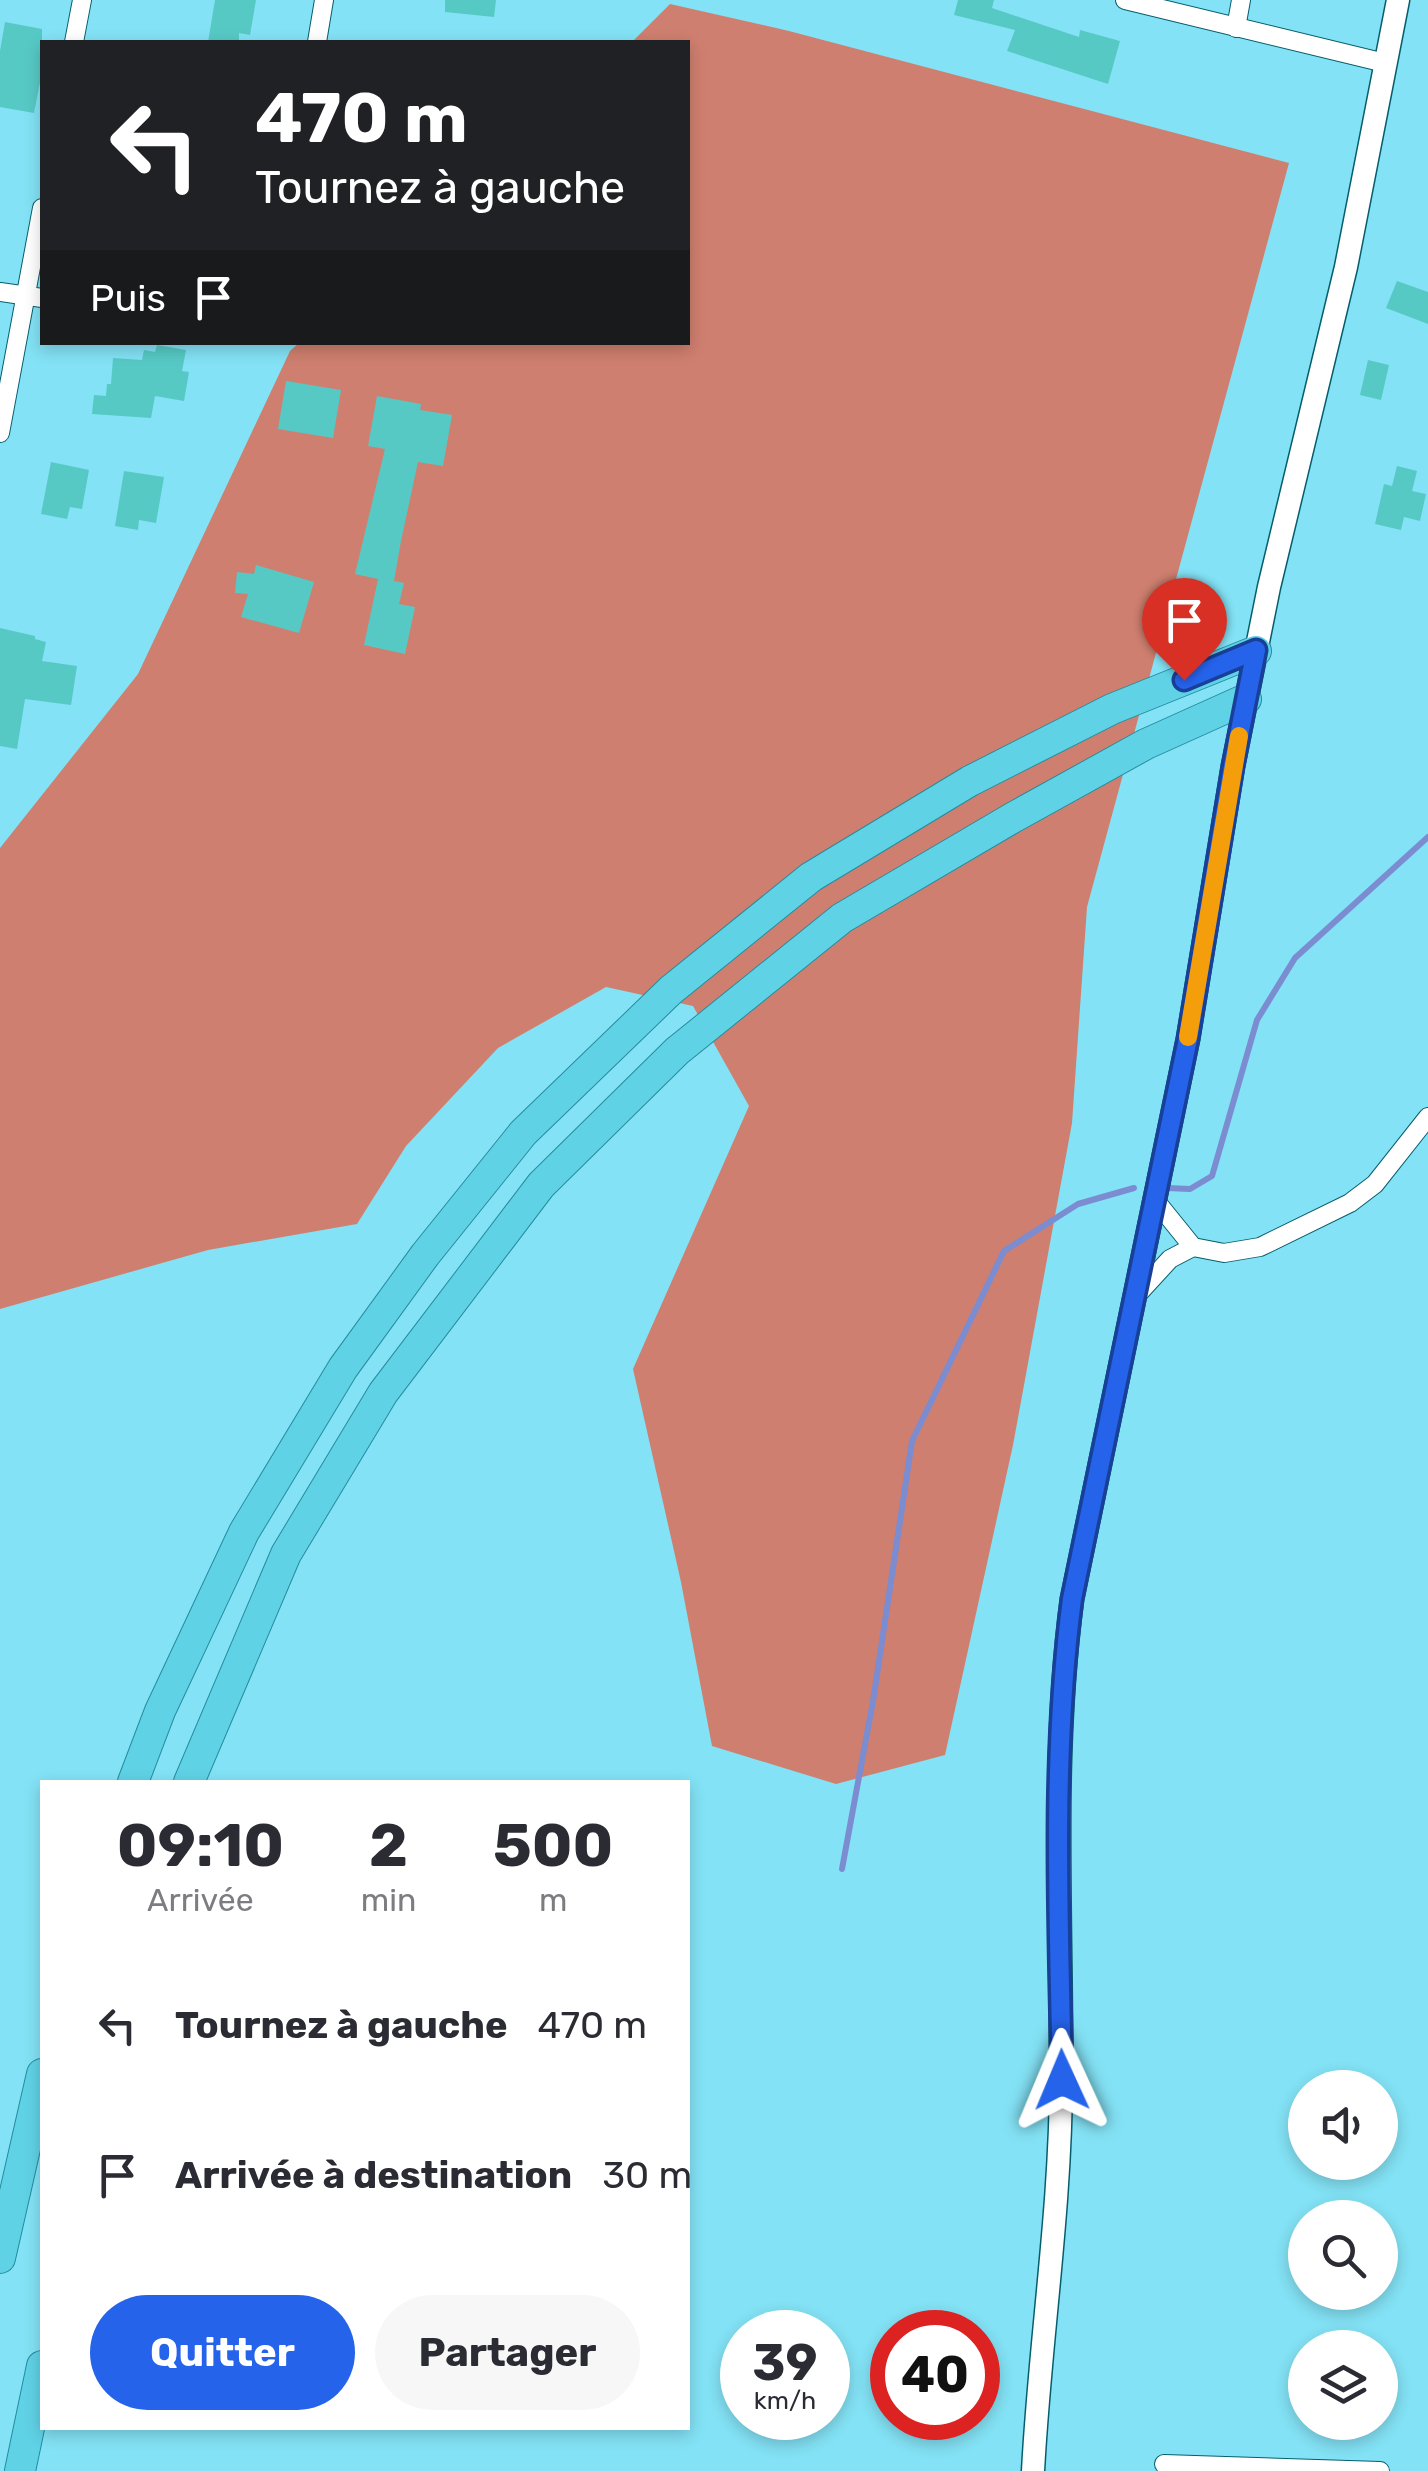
<!DOCTYPE html>
<html lang="fr">
<meta charset="utf-8">
<style>
:root{--surface:#fff;--page:#f7f7f7;--text:#2b2b33;--muted:#7c7c81;--accent:#2563eb}
body{margin:0;font-family:Rubik,sans-serif;background:var(--page);color:var(--text);height:100vh;display:flex;flex-direction:column;font-size:38px;white-space:nowrap}
*{box-sizing:border-box;margin:0}
p{font-size:32px;color:var(--muted)}
.icon{flex:none;width:55px;height:55px;fill:none;stroke:currentColor;stroke-width:2;stroke-linecap:round;stroke-linejoin:round}
.map{position:relative;flex:1;overflow:hidden}
.details{position:absolute;left:40px;top:1780px;width:650px;height:650px;display:flex;flex-direction:column;background:var(--surface);border-radius:0px;box-shadow:0 5px 15px #0003}
.details>*{flex:none}
.guide{position:absolute;left:40px;top:40px;width:650px;height:305px;border-radius:0px;box-shadow:0 5px 15px #0003;background:#202124;color:#fff;overflow:hidden}
.buttons{position:absolute;left:1288px;top:2070px;display:grid;gap:20px}
.buttons a{display:grid;place-items:center;width:110px;height:110px;border-radius:50%;background:var(--surface);box-shadow:0 5px 15px #0003;font-size:50px}
.speed{position:absolute;left:720px;top:2310px;display:flex;gap:20px;font-size:50px;font-weight:700;text-align:center}
.speed>*{display:grid;place-content:center;width:130px;height:130px;border-radius:50%;background:var(--surface);box-shadow:0 5px 15px #0003;line-height:1}
.speed small{font-size:25px;font-weight:400}
.speed .limit{border:15px solid #d22;background:#fff;color:#111}
.pin{position:absolute;display:grid;place-items:center;width:85px;height:85px;color:#fff;margin:-102px -42px;border-radius:50% 50% 50% 0;rotate:-45deg;box-shadow:0 0 10px #0007}
.pin .icon{rotate:45deg}
.me{position:absolute;width:110px;margin:-55px;rotate:359deg;stroke-linejoin:round;filter:drop-shadow(0 0 8px #0008)}
.turn{display:flex;align-items:center;gap:35px;height:210px;padding:0 50px;font-size:45px}
.turn .icon{width:130px;height:130px;stroke-width:2.5}
.turn b{display:block;font-size:70px;line-height:85px}
.then{display:flex;align-items:center;height:95px;padding:0 50px;background:#0003;gap:20px;font-size:38px}
.eta{display:flex;justify-content:space-evenly;align-items:center;height:170px;text-align:center}
.eta b{font-size:60px;font-weight:700;line-height:70px}
.primary-button{display:flex;gap:20px;margin-top:auto;padding:20px 50px}
.primary-button a{flex:1;height:115px;border-radius:60px;background:var(--accent);color:#fff;font-size:40px;font-weight:700;line-height:115px;text-align:center}
.primary-button a+a{background:var(--page);color:var(--text)}
ul{padding:0;list-style:none}
li{display:flex;align-items:center;gap:30px;height:150px;padding:0 50px}
li div{flex:1}
li b{display:block;font-size:38px}
li em{font-style:normal}
.map>svg:first-child{display:block}
</style>
<div class="map">
<svg width="1428" height="2471" viewBox="0 0 1428 2471">
<rect width="100%" height="100%" fill="#83e2f5"/>
<polygon fill="#cf7f6f" points="670,4 789,31 1289,163 1087,907 1072,1123 1013,1445 945,1755 836,1784 712,1746 681,1582 633,1369 749,1106 693,1006 606,987 498,1048 406,1146 357,1224 208,1250 0,1309 0,848 138,674 290,351 299,343 688,342 688,42 632,42"/>
<g fill="none" stroke-linecap="round" stroke-linejoin="round">
<g stroke="#7b8cd0" stroke-width="6">
<polyline points="1167,1188 1190,1189 1212,1176 1257,1020 1295,958 1428,837"/>
<polyline points="842,1869 873,1701 912,1441 1004,1251 1078,1204 1134,1188"/>
</g>
</g>
<g fill="#57c9c5">
<polygon points="215,0 256,0 250,35 239,33 239,42 208,42"/>
<polygon points="445,0 496,0 494,17 445,12"/>
<polygon points="958,0 994,0 992,8 1079,37 1080,30 1120,41 1108,84 1007,51 1015,30 954,15"/>
<polygon points="5,22 42,29 42,72 34,113 0,107 0,51"/>
<polygon points="1397,281 1428,292 1428,324 1386,308"/>
<polygon points="157,345 186,350 182,371 189,372 184,401 155,396 151,418 92,414 94,395 106,396 107,384 111,384 113,358 142,360 144,350 155,352"/>
<polygon points="1368,360 1389,365 1381,400 1360,395"/>
<polygon points="286,381 341,390 333,438 278,429"/>
<polygon points="377,396 421,404 420,410 452,415 443,466 418,462 401,541 394,581 404,583 399,604 415,607 405,654 364,645 378,579 355,574 385,449 368,446"/>
<polygon points="51,462 89,470 82,509 70,507 67,519 41,514"/>
<polygon points="1397,466 1417,471 1412,491 1426,494 1420,521 1404,517 1401,530 1375,524 1384,484 1392,486"/>
<polygon points="124,471 164,477 156,523 139,520 138,530 115,526"/>
<polygon points="256,565 314,582 299,633 241,617 248,594 235,593 237,572 254,574"/>
<polygon points="0,628 35,636 35,639 46,642 42,661 77,666 71,705 25,699 17,749 0,746"/>
</g>
<g fill="none" stroke-linecap="round" stroke-linejoin="round">
<g stroke="#065e6c" stroke-width="20">
<g id="minor">
<polyline points="1125,0 1385,63"/>
<polyline points="1236,28 1241,0"/>
<polyline points="74,42 82,0"/>
<polyline points="317,42 324,0"/>
<polyline points="0,292 42,298"/>
<polyline points="0,433 42,208"/>
<polyline points="1155,1200 1193,1247 1224,1253 1260,1247 1350,1203 1375,1184 1428,1117"/>
<polyline points="1137,1295 1170,1259 1193,1247"/>
<polyline points="1164,2464 1380,2471"/>
</g>
</g>
<g stroke="#065e6c" stroke-width="25">
<path id="tertiary" d="M1033,2471C1040,2339 1061,2209 1061,2077C1062,1917 1051,1758 1072,1599L1188,1039L1233,766L1269,587L1346,267L1398,0"/>
</g>
<g stroke="#258c9d" stroke-width="32">
<g id="trunk">
<polyline points="133,1782 160,1711 244,1532 343,1368 425,1255 523,1133 671,990 811,877 970,781 1112,709 1256,651"/>
<polyline points="189,1782 286,1554 383,1393 541,1185 677,1051 842,918 1014,817 1146,744 1246,699"/>
<polyline points="0,2258 42,2074"/>
<polyline points="20,2471 42,2366"/>
</g>
</g>
<use href="#minor" stroke="#fff" stroke-width="18"/>
<use href="#tertiary" stroke="#fff" stroke-width="22"/>
<use href="#trunk" stroke="#60d2e6" stroke-width="30"/>
</g>
<g fill="none" stroke-linecap="round" stroke-linejoin="round">
<g stroke="#184099" stroke-width="25">
<path id="route" d="M1062,2080C1059,1920 1051,1758 1072,1599L1188,1039L1233,766L1256,650L1184,680"/>
</g>
<use href="#route" stroke="#2563eb" stroke-width="18"/>
<polyline stroke="#f59e0b" stroke-width="18" points="1188,1037 1239,736"/>
</g>
</svg>
<div class="buttons">
<a><svg class="icon" aria-label="sound" viewBox="0 0 24 24"><path d="M4 9h4l5-4v14l-5-4H4zM17 9q2 3 0 6"/></svg></a>
<a><svg class="icon" aria-label="search" viewBox="0 0 24 24"><circle cx="10" cy="10" r="6"/><path d="M15 15l6 6"/></svg></a>
<a><svg class="icon" aria-label="layers" viewBox="0 0 24 24"><path d="M12 4l9 5-9 5-9-5zM3 14l9 5 9-5"/></svg></a>
</div>
<div class="speed"><div>39<small>km/h</small></div><div class="limit">40</div></div>
<div class="pin" style="left:1184px;top:680px;background:#d93025"><svg class="icon" aria-label="arrive" viewBox="0 0 24 24"><path d="M6 21V4h12l-3 4 3 4H6"/></svg></div>
<svg class="me" style="left:1062px;top:2080px" viewBox="-20 -20 40 40"><path d="M0-17L14 15 0 8-14 15z" fill="#2563eb" stroke="#fff" stroke-width="4"/></svg>
<div class="guide">
<div class="turn"><svg class="icon" aria-label="left" viewBox="0 0 24 24"><path d="M17 20v-9H6M10 6l-5 5 5 5"/></svg><div><b>470 m</b>Tournez à gauche</div></div>
<div class="then">Puis<svg class="icon" aria-label="arrive" viewBox="0 0 24 24"><path d="M6 21V4h12l-3 4 3 4H6"/></svg></div>
</div>
<section class="details">
<div class="eta">
<div><b>09:10</b><p>Arrivée</p></div>
<div><b>2</b><p>min</p></div>
<div><b>500</b><p>m</p></div>
</div>
<ul>
<li><svg class="icon" aria-label="left" viewBox="0 0 24 24"><path d="M17 20v-9H6M10 6l-5 5 5 5"/></svg><div><b>Tournez à gauche</b></div><em>470 m</em></li>
<li><svg class="icon" aria-label="arrive" viewBox="0 0 24 24"><path d="M6 21V4h12l-3 4 3 4H6"/></svg><div><b>Arrivée à destination</b></div><em>30 m</em></li>
</ul>
<div class="primary-button"><a>Quitter</a><a>Partager</a></div>
</section>
</div>
